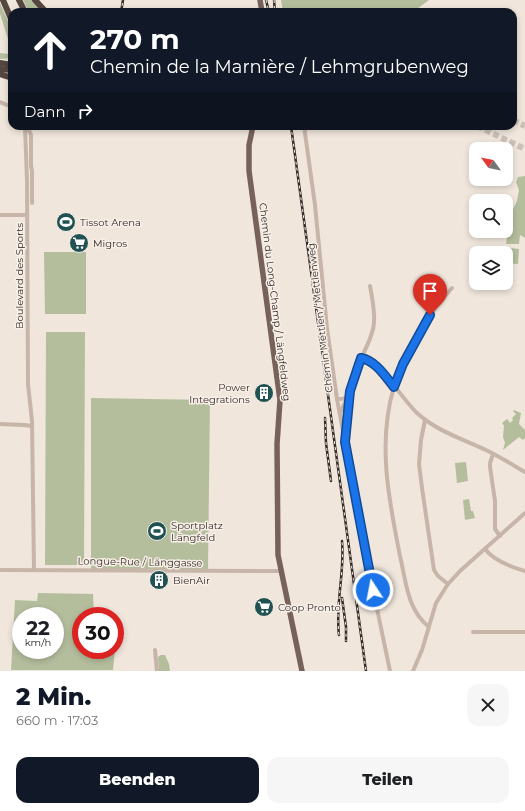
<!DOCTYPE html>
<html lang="de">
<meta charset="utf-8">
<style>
:root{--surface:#fff;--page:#f6f6f6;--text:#202124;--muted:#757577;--accent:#111827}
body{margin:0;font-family:Montserrat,sans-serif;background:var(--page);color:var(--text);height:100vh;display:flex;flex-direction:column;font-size:15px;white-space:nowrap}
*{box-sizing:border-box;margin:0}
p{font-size:13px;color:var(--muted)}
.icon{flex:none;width:22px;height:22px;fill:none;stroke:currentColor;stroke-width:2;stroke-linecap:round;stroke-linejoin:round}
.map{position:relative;height:671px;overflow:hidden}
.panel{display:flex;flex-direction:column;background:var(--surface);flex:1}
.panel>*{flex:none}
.hud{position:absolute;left:8px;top:8px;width:509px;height:122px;border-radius:12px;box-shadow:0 2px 6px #0003;background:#111827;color:#fff;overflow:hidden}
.needle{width:26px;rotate:303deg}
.controls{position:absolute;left:469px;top:142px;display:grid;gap:8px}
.controls a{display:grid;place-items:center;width:44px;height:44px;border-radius:8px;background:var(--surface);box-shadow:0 2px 6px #0003;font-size:20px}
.speed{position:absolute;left:12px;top:607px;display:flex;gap:8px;font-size:20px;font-weight:700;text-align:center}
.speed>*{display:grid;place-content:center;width:52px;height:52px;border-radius:50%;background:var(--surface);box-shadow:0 2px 6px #0003;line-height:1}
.speed small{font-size:10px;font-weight:400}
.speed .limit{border:6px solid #d22;background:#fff;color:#111}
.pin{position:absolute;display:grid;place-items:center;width:34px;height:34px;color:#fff;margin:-41px -17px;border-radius:50% 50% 50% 0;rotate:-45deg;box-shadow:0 0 4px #0007}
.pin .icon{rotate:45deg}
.me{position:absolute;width:44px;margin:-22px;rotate:349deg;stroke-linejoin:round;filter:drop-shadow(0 0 3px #0008)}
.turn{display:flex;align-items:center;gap:14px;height:84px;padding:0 16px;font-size:18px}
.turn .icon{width:52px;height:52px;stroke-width:2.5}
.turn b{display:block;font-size:28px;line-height:34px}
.then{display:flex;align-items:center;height:38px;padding:0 16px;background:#0003;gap:8px;font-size:15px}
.round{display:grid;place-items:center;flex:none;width:42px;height:42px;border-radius:12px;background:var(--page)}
.head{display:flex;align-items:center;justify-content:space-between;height:68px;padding:0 16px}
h1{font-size:24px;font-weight:800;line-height:30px;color:var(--accent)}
.button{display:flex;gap:8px;margin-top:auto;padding:8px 16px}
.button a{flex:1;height:46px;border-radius:12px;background:var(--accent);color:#fff;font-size:16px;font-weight:800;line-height:46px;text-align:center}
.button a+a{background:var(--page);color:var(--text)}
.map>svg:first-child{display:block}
</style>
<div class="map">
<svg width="525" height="671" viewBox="0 0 525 671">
<rect width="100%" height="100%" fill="#f0e6dc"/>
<g fill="#b4be9d" fill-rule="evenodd">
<polygon points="23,0 33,0 44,12 29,12"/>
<polygon points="281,0 429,0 413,12 283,12"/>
<polygon points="0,3 12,30 12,58 0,59 0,53 8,54 8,39 0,14"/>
<polygon points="525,176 525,238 520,235 519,244 506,244 509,224 507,222 517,201 519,190 516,182 518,177"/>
<polygon points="500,247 519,249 518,264 506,263 506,253 500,253"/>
<polygon points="44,252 86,252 86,314 45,314"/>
<polygon points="46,332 85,332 84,565 45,565"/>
<polygon points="91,398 210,400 208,571 91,570"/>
<polygon points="514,410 521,413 519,424 525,430 525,438 523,440 519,437 503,450 505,443 503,437 504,426 502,423 507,419 510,423 513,420 512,418 516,414 513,411"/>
<polygon points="466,462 468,481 457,483 455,463"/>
<polygon points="469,499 471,511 473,511 475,518 465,520 463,500"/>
<path d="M38,593L93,594L94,616H81V650H115L113,670H11L15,600L37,601ZM21,616H55V650H21Z"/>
<polygon points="161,655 165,655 169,664 170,671 159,671 158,657"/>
</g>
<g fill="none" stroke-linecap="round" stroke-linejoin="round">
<g stroke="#cbc1b8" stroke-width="6" stroke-dasharray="6 3" stroke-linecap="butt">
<polyline points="513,120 525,126"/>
<polyline points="477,126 525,149"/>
</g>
<g stroke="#c7b5a9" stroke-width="4">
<polyline points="0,102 12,107"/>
<polyline points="25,126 27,181 28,384 32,421 34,570"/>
<polyline points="27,126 31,135 31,166 32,171 32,203"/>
<polyline points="304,126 315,205 327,328 337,399 370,575 390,671"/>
<polyline points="0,215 27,215"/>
<path d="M361,358C381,362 402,399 417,413C438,432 463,439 488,451C500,457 513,465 525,472"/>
<path d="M337,399C344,399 346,399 349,393"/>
<polyline points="340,413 347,398"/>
<polyline points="425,420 421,440 419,464 422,488 434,570 438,576 448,584"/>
<polyline points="0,424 24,425 32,426"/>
<path d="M346,435C347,411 350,389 358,366C363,352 373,338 374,323C375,310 372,298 370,286"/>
<polyline points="493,454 490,463 490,467 495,501 495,529 500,536"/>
<path d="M485,549C494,561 511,567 525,571"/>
<polyline points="0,570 281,571"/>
<path d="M429,627C407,610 406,581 400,556C389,501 377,442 394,387C399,373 406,359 412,346C423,325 436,305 452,288"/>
<polyline points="473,632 525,632"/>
<polyline points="155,650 157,671"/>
<polyline points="413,671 422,650 436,603 448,584 460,571 525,513"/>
</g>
<g stroke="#76625b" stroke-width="5.5">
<polyline points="260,0 262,12"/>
<polyline points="253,126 249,145 249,171 280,400 277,444 278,555 302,671"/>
</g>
<g stroke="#554640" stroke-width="6">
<polyline points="3,0 12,21"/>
<polyline points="19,0 25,12"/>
<polyline points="35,0 46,12"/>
<polyline points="0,63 12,65"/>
<polyline points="0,69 12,70"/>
<polyline points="0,74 12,78"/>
</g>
<g stroke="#352c28" stroke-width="2.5">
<g id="rail">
<polyline points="266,0 269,12"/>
<polyline points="274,0 275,12"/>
<polyline points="121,12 123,0"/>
<polyline points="291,126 366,671"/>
<polyline points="325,418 326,443 331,481"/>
<polyline points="342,598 346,627 346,641"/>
<path d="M339,635C335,603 345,573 342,541"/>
</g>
</g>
<use href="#rail" stroke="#f8f0e8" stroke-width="1" stroke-dasharray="3" stroke-linecap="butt"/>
</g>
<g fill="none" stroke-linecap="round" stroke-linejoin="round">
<g stroke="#114b97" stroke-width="10">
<path id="route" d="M373,590L345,442L350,391L361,358C376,361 385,376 394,387L403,364L430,315"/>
</g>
<use href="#route" stroke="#1a73e8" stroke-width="7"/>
</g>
<defs>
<g id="stadium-disc" transform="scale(1)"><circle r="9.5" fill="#215253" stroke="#f8f0e8"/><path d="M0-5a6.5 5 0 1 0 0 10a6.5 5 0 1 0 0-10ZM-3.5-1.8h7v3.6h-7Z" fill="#fff"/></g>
<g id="supermarket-disc" transform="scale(1)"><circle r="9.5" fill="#215253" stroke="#f8f0e8"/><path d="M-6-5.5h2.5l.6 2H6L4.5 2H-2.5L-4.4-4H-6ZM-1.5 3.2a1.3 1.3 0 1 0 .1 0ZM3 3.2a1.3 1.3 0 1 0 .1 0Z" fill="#fff"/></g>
<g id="building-disc" transform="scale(1)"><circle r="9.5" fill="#215253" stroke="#f8f0e8"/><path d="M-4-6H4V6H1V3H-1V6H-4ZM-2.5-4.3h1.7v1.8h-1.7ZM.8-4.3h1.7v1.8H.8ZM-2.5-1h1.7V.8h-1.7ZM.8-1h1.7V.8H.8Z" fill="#fff"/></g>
</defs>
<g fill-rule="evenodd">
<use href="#stadium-disc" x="66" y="222"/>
<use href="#supermarket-disc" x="79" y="243"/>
<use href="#building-disc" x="264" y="393"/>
<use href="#stadium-disc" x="157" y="531"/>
<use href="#building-disc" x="159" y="580"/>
<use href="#supermarket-disc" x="264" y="607"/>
</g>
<g text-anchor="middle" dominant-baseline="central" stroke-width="3" stroke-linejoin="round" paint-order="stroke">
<g font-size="10" fill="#352c28" stroke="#f8f0e8" text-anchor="start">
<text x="80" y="222">Tissot Arena</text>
<text x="93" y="243">Migros</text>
<text x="250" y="387" text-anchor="end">Power<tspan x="250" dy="12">Integrations</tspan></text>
<text x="171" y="525">Sportplatz<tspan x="171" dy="12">Längfeld</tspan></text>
<text x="173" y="580">BienAir</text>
<text x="278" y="607">Coop Pronto</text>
</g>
<g font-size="10" fill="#352c28" stroke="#f8f0e8">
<text transform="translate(19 276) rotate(-90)">Boulevard des Sports</text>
<text transform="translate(275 302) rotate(83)">Chemin du Long-Champ / Längfeldweg</text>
<text transform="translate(320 318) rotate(-97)">Chemin Mettlen / Mettlenweg</text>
<text transform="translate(140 562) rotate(1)">Longue-Rue / Länggasse</text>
</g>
</g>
</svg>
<div class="controls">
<a><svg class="needle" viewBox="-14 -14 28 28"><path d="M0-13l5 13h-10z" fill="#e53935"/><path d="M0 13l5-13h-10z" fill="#757577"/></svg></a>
<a><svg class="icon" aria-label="search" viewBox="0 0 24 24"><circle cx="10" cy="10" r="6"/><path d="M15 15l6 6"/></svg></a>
<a><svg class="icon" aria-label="layers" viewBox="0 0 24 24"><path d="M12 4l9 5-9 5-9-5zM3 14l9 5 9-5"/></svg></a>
</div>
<div class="speed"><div>22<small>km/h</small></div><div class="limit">30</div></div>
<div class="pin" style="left:430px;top:315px;background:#d93025"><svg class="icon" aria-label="arrive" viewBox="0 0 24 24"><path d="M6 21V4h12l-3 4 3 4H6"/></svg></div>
<svg class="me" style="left:373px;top:590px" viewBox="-20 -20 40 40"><circle r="17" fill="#1a73e8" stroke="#fff" stroke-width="3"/><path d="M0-11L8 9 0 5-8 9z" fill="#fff"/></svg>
<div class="hud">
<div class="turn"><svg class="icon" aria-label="ahead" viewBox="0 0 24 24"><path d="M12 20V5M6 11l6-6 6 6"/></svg><div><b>270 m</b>Chemin de la Marnière / Lehmgrubenweg</div></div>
<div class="then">Dann<svg class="icon" aria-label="right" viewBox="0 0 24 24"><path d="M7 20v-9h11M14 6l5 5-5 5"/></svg></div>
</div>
</div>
<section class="panel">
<div class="head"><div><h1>2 Min.</h1><p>660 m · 17:03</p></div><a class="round"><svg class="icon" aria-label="close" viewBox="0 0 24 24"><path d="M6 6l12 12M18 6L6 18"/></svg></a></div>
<div class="button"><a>Beenden</a><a>Teilen</a></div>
</section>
